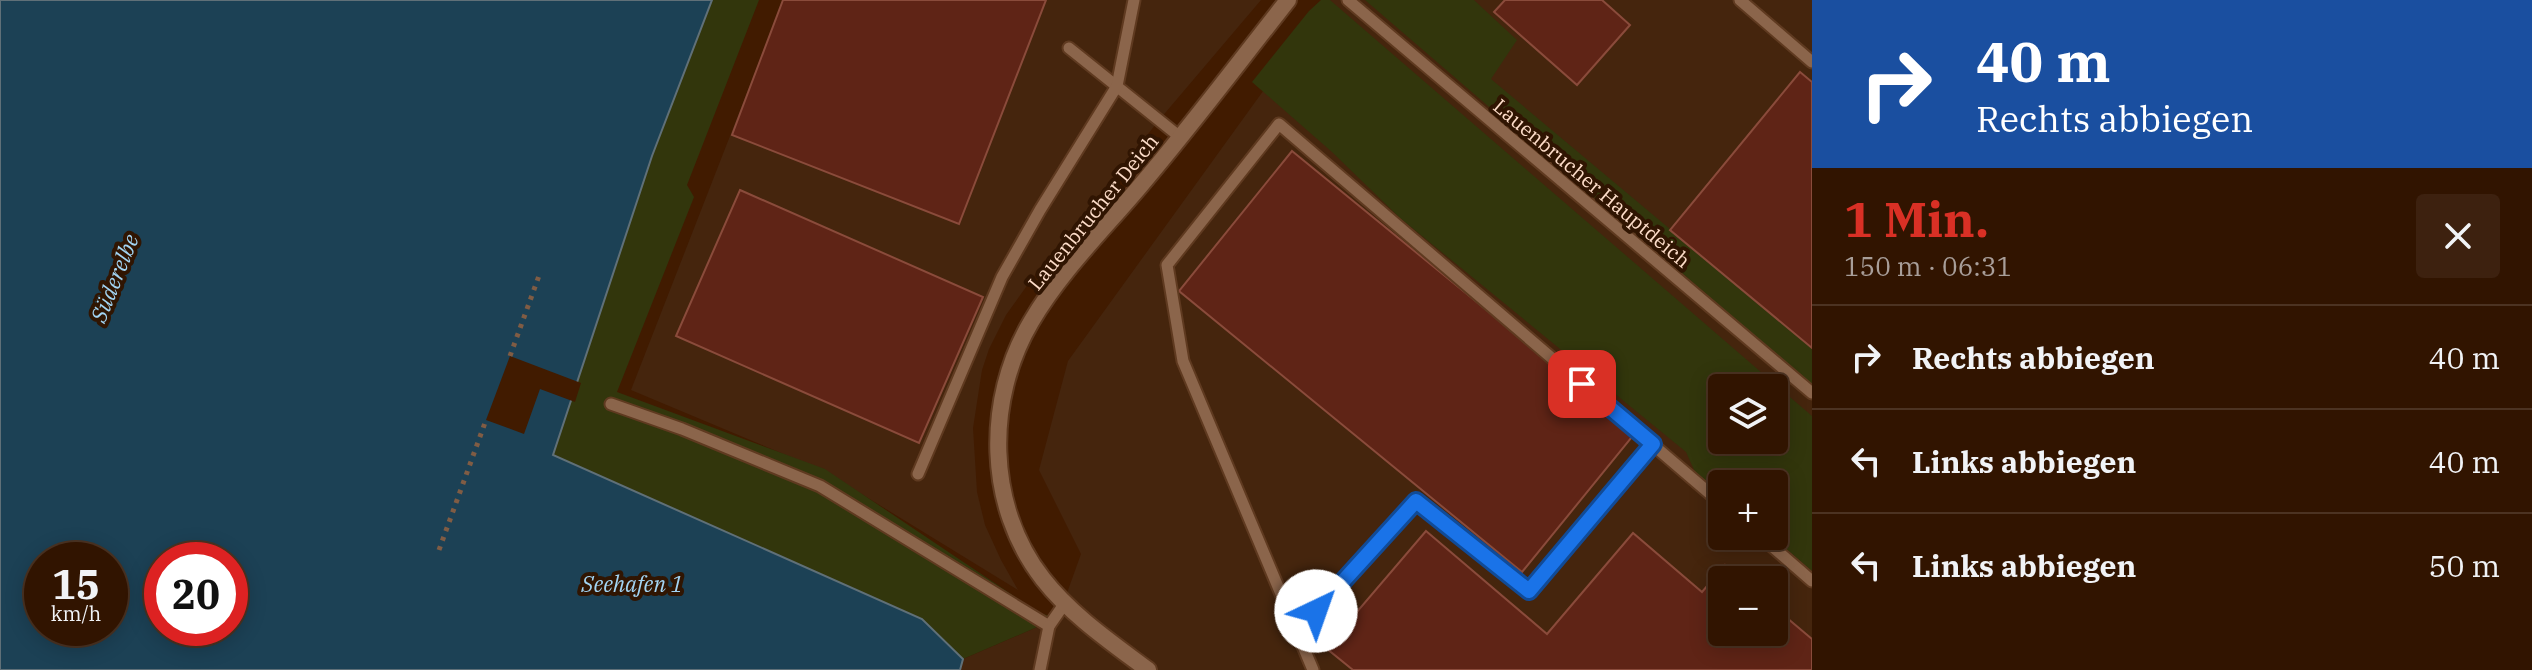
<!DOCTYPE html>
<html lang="de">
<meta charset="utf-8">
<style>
:root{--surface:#311400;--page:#3d210f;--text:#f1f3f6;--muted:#a89e99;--line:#4c3322;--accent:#d93025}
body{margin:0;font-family:"IBM Plex Serif",serif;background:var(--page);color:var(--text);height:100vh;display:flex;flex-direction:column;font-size:30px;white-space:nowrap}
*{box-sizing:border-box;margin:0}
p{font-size:26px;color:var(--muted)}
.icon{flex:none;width:44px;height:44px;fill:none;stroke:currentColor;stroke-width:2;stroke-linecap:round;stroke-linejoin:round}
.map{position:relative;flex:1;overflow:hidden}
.panel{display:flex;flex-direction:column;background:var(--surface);width:720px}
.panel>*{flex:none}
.hud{background:#1a4fa0;color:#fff;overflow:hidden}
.fabs{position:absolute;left:1708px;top:374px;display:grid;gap:16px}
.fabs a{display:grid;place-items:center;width:80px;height:80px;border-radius:8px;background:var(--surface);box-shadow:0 4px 20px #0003,0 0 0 2px var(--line);font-size:40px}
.speed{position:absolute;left:24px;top:542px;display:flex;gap:16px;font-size:40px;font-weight:700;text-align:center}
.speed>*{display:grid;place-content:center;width:104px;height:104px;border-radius:50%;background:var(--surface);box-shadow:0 4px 20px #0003,0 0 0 2px var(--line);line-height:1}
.speed small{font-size:20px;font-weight:400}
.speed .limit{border:12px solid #d22;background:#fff;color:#111}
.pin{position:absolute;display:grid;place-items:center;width:68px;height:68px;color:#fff;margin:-34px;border-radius:16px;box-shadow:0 4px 12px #0006}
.me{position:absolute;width:88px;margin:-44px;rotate:42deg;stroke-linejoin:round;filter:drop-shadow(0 0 6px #0008)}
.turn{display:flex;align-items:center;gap:28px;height:168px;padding:0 32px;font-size:36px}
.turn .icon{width:104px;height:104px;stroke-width:2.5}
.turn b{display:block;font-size:56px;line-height:68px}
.round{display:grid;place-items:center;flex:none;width:84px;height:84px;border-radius:8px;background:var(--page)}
.head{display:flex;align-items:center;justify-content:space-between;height:136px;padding:0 32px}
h1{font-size:48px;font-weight:800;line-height:60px;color:var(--accent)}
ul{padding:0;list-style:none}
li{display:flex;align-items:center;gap:24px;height:104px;padding:0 32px;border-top:2px solid var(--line)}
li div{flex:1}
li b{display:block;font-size:30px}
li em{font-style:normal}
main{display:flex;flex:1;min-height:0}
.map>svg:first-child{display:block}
</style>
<main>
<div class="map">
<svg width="1812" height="670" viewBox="0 0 1812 670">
<rect width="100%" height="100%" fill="#411b00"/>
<g fill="#45250d" fill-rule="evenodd">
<polygon points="783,0 1261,0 1160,119 1031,280 1006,315 989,349 982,370 973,428 977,492 985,525 1001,560 1018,590 824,471 631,390"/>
<path d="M1329,0H1812V670H960L963,659L1058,618L1081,554L1039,470L1068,361ZM1722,388H1774V440H1722ZM1722,484H1774V536H1722ZM1722,580H1774V632H1722Z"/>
</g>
<g fill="#32360c" fill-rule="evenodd">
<polygon points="712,0 759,0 687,185 694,197 617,392 825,469 1039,613 1058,618 963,659 922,619 553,455 652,156"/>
<path d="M1321,0H1330L1812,416V571L1771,536H1774V484H1722V495L1695,472L1686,452L1400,218L1332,152L1252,82L1309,11ZM1722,388H1774V440H1722Z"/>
<polygon points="1365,0 1474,0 1517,40 1491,79 1812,348 1812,385"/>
</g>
<path fill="#1c4155" stroke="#607078" stroke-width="2" fill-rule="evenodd" d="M0,0H712L652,156L553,455L922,619L963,659L960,670H0ZM42,560H110V628H42ZM162,560H230V628H162Z"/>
<polygon fill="#411b00" points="510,356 581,383 575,402 540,389 524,434 486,420"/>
<g fill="#5f2416" stroke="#8a4b3b" stroke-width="2">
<polygon points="783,0 1046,0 959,224 732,135"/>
<polygon points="1505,0 1602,0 1630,25 1577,85 1494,12"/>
<polygon points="1800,72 1812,82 1812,348 1670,230"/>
<polygon points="1292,151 1636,432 1522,572 1179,291"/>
<polygon points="740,190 983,297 919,443 676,336"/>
<polygon points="1426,531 1547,634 1633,533 1702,592 1725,565 1743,580 1722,580 1722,632 1774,632 1774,607 1812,639 1812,670 1353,670 1326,648"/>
</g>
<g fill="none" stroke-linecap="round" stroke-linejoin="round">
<g stroke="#5f3a20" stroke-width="15">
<g id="lane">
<polyline points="1348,0 1812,393"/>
<polyline points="1740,0 1812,62"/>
<polyline points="1069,48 1180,137"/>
<polyline points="611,404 682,429 820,486 1049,626 1065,603"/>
<polyline points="918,474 1002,277 1040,210 1117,86 1134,0"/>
<polyline points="1760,536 1812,581"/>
<polyline points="1296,633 1416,501 1529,591 1653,444"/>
<polyline points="1040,670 1049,626"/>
<polyline points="1313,670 1183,361 1167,265 1279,124 1722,504"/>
</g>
</g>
<g stroke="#5f3a20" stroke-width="20">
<path id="street" d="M1148,670C1112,643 1071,615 1043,579C986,506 985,400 1031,322C1060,272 1104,229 1141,185C1192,125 1239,62 1288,0"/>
</g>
<g stroke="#805c44" stroke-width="5" stroke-dasharray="4 6" stroke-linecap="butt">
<polyline points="510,356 540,273"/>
<polyline points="439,550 486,420"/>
</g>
<use href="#lane" stroke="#8b654b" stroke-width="11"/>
<use href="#street" stroke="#8b654b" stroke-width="16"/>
</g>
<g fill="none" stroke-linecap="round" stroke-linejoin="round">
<g stroke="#114b97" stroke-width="20">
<polyline id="route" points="1316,611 1416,501 1529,591 1653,444 1582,384"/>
</g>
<use href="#route" stroke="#1a73e8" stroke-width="14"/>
</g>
<g text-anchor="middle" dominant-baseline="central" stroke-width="8" stroke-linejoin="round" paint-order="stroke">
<g font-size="20" fill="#fdddc9" stroke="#301502">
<text transform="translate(1592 183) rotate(40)">Lauenbrucher Hauptdeich</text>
<text transform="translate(1093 212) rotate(-51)">Lauenbrucher Deich</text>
</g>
<g font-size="22" font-style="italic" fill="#a2d4f3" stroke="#301502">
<text transform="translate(114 278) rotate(-68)">Süderelbe</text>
<text x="632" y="583">Seehafen 1</text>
</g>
</g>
</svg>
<div class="fabs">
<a><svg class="icon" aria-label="layers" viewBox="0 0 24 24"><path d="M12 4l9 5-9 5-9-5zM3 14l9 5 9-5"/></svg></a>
<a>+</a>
<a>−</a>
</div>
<div class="speed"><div>15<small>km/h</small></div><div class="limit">20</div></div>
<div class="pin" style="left:1582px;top:384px;background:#d93025"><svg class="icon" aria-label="arrive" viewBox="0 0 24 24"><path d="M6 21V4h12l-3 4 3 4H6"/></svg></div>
<svg class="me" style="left:1316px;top:611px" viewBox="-20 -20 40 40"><circle r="19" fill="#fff"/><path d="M0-13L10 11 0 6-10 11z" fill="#1a73e8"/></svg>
</div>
<section class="panel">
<div class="hud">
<div class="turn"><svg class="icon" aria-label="right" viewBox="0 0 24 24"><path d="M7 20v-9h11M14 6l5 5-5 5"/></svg><div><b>40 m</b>Rechts abbiegen</div></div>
</div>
<div class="head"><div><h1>1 Min.</h1><p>150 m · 06:31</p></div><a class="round"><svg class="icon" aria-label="close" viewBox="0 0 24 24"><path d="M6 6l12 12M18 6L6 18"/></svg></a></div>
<ul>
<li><svg class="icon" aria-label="right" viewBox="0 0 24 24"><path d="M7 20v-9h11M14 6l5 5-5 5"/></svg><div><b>Rechts abbiegen</b></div><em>40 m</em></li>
<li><svg class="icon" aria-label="left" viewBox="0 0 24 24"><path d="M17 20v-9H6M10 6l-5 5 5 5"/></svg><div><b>Links abbiegen</b></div><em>40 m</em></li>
<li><svg class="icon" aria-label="left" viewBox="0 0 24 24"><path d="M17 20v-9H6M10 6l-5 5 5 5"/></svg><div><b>Links abbiegen</b></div><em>50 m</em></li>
</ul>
</section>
</main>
